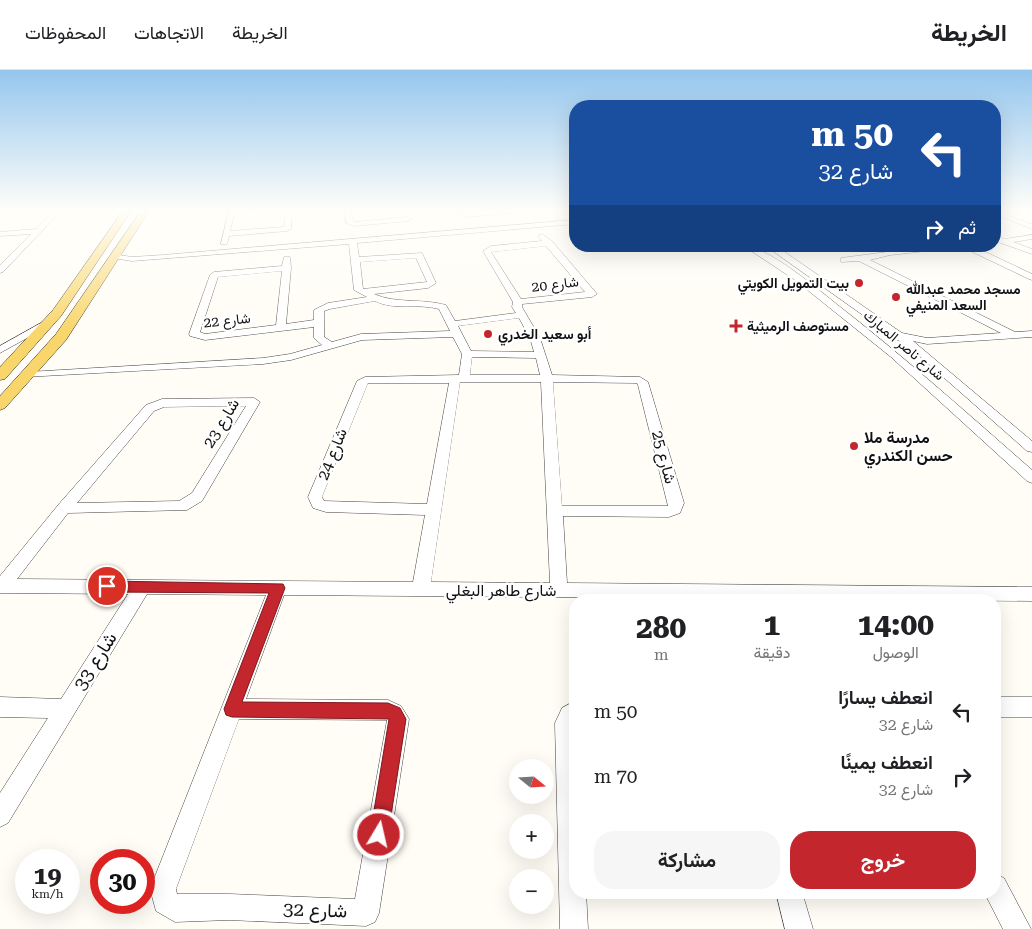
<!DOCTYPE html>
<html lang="ar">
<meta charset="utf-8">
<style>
:root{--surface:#fff;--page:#f6f6f6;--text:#202124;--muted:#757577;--line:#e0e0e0;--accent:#c4262e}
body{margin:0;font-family:"Roboto Serif",Vazirmatn,serif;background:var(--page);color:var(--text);direction:rtl;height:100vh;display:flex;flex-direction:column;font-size:19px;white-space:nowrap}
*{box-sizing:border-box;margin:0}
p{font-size:16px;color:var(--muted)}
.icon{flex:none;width:28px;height:28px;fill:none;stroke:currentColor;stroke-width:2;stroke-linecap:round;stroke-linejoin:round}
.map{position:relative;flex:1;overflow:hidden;direction:ltr}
.panel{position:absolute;left:569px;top:524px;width:432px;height:305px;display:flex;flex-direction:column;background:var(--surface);border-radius:20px;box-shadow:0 5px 20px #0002;direction:rtl}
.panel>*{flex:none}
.hud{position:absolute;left:569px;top:30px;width:432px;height:152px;border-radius:20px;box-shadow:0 5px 20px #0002;direction:rtl;background:#1a4fa0;color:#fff;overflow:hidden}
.needle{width:32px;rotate:108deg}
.buttons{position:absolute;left:509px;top:689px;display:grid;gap:10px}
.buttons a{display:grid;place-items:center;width:45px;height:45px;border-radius:50%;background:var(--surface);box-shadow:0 5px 20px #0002;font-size:25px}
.speed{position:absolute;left:15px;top:779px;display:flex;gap:10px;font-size:25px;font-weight:700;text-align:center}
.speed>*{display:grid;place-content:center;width:65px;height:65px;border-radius:50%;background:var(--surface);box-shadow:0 5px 20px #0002;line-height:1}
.speed small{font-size:12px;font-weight:400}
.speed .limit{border:8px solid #d22;background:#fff;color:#111}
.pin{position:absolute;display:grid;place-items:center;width:42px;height:42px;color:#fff;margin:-21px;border:2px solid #fff;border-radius:50%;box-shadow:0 1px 5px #0007}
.me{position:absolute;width:55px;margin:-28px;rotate:9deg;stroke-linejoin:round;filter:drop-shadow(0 0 4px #0008)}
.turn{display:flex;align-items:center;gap:18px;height:105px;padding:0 25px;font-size:22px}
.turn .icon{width:65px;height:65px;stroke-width:2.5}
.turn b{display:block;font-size:35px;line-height:42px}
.then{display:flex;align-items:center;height:48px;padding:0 25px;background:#0003;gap:10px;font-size:19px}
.eta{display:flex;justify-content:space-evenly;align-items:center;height:85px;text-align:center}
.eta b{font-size:30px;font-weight:700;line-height:35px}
.cta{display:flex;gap:10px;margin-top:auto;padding:10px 25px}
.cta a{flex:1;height:58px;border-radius:20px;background:var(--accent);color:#fff;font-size:20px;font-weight:700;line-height:58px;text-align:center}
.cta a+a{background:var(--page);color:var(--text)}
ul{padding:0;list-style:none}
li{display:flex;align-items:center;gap:15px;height:65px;padding:0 25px}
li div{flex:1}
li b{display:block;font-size:19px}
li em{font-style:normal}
header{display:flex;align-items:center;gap:30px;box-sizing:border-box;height:70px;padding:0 25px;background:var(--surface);border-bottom:1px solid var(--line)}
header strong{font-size:24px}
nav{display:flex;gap:28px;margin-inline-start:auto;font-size:18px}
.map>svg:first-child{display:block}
</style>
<header>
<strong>الخريطة</strong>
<nav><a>الخريطة</a><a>الاتجاهات</a><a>المحفوظات</a></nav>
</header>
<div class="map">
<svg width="1032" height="859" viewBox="0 0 1032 859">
<rect width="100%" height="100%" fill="#fffdf5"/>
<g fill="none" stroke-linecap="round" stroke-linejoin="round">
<g stroke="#444" stroke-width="1">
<g id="minor">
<polygon points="54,141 61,141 3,202 0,203 0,195 31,164 0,166 0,162 36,159"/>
<polygon points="229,141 235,141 230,161 284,157 286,141 292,141 291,159 287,161 229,166 227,174 221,174"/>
<polygon points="345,141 351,141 354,152 408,147 412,149 408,151 354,156 346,153"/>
<polygon points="489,141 515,141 512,143 465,147 461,145 465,143"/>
<polygon points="995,141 1032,154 1032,159 995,144"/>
<path d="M575,150V154L357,173L359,187L422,183L436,213L428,218L374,224C396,234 421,228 446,235L455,251L516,243L512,237L513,232L483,181L491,176L542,171L538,166L542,164L552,171L597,224L592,227L522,234V237L540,268L552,305L640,307L648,312L684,433L680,443L669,447L563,446L567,513L1032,517V531L284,525L246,629L388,630L401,636L409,649L379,843L375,852L366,856L229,850L175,852L156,841L150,819L266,525L147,524L8,753L0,757V723L48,648L0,647V627L61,629L128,524L0,523V506L59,434L146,335L162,329L254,328L260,332L202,431L187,440L68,443L17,509L413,512L425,445L326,442L313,438L308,427L357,311L365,307L459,305L462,284L453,267L362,270L291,290L263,294L24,307L22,305L28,302L263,288L290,284L322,275L314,268V257L205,270L190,266L189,264L210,205L214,202L282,196L284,187H290L291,198L286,254L314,250V240L328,233L367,227L354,220L349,174L132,191L113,188V184L132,187L163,185ZM546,176L585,222L521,229L491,182ZM416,188L427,212L363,219L360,192ZM282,201L276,255L205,264L200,262L218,207ZM375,231C394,241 419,233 439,239L450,261L361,264L332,272L324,267V241L330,239ZM519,248L530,268L534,282L471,281L458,256ZM472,287L536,288L540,305H470ZM460,312H541L550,513L431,512ZM553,312L637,313L638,315L668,436H562ZM368,313H449L427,434L324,431L322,427ZM246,336L192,423L179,431L77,433L154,341L164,337ZM239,649L387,650L355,829L229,824H177L176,819Z"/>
<polygon points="1032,165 1032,169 1013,172 1032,179 1032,184 995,171 995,166 1004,169"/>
<path d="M744,176C767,176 815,217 834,232C902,285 967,343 1032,400V413L1027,411L891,287L795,210Z"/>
<polygon points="766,176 776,176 902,263 927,268 1001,263 859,191 841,192 841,188 933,176 973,176 1032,204 1032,210 1029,209 962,177 890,185 870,190 1015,262 1032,261 1032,267 927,274 913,271 1032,371 1032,382 1027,381 916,283"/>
<polygon points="50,248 55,251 54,253 0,283 0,276"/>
<rect x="995" y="627" width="37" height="20"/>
<polygon points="575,631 575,822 586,822 588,859 560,859 555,653 562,638"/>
<polygon points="995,804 1004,808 1031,859 1003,859 984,822 995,822"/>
<polygon points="776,822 802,822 813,859 785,859"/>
</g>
</g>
<g stroke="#222" stroke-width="1">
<g id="major">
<polygon points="123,141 131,141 61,246 5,309 0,310 0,297 53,240"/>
<polygon points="141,141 149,141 66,270 5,338 0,340 0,326 56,264"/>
</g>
</g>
<use href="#minor" fill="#fff" fill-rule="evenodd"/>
<use href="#major" fill="#f9d66b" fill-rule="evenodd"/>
</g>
<linearGradient id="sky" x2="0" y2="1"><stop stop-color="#95c6ee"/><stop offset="0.54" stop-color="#fffefa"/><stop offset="1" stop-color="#fffefa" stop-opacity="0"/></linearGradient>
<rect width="1032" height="261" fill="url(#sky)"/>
<polygon fill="#c4262e" stroke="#7f191e" points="107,511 283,514 285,518 242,632 388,633 400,638 406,649 388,765 385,772 379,774 372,772 370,765 389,649 232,647 226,645 224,639 269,523 107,522 102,520 100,516 102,513"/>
<g fill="#c4262e" stroke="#fff" stroke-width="2">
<circle cx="859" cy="213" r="5"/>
<circle cx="896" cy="227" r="5"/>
<path d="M733.5 248.5h5v5h5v5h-5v5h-5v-5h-5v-5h5z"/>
<circle cx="488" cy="264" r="5"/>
<circle cx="854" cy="376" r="5"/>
</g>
<g text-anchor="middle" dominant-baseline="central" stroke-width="5" stroke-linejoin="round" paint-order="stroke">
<g font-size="14" font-weight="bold" fill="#111" stroke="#fff" text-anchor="start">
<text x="849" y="213" text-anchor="end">بيت التمويل الكويتي</text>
<text x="906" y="219">مسجد محمد عبدالله<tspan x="906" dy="16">السعد المنيفي</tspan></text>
<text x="747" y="256">مستوصف الرميثية</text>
<text x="498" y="264">أبو سعيد الخدري</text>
</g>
<g font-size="14" fill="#111" stroke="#fff">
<text transform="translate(555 214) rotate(-7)">شارع 20</text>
<text transform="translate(227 250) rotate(-6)">شارع 22</text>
<text transform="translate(904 275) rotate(40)">شارع ناصر المبارك</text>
</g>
<g font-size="16" fill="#111" stroke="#fff">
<text transform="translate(221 353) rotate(-59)">شارع 23</text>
<text transform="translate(332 384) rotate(-68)">شارع 24</text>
<text transform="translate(664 387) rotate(75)">شارع 25</text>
<text x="501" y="520">شارع طاهر البغلي</text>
</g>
<g font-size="16" font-weight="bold" fill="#111" stroke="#fff" text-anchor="start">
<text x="864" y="367">مدرسة ملا<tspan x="864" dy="18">حسن الكندري</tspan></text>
</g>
<g font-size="19" fill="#111" stroke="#fff">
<text transform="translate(95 591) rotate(-58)">شارع 33</text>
<text transform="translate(315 840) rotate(2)">شارع 32</text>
</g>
</g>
</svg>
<div class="buttons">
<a><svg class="needle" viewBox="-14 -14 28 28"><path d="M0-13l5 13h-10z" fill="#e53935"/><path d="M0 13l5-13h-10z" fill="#757577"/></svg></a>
<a>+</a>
<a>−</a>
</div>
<div class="speed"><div>19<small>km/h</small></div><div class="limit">30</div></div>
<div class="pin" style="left:107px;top:516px;background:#d93025"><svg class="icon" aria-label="arrive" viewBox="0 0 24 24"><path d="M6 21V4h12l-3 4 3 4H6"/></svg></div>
<svg class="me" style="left:379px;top:765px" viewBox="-20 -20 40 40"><circle r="17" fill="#c4262e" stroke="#fff" stroke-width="3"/><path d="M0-11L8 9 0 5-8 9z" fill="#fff"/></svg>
<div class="hud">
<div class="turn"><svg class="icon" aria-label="left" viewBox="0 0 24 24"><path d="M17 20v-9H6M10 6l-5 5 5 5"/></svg><div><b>50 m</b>شارع 32</div></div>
<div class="then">ثم<svg class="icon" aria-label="right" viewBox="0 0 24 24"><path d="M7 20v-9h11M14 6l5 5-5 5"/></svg></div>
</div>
<section class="panel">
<div class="eta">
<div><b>14:00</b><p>الوصول</p></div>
<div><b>1</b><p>دقيقة</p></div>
<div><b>280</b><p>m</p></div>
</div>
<ul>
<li><svg class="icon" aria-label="left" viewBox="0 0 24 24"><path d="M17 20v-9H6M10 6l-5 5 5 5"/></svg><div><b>انعطف يسارًا</b><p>شارع 32</p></div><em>50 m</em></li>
<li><svg class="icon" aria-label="right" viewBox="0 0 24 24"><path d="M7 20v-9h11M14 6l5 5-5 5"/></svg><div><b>انعطف يمينًا</b><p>شارع 32</p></div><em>70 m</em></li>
</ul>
<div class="cta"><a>خروج</a><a>مشاركة</a></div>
</section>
</div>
